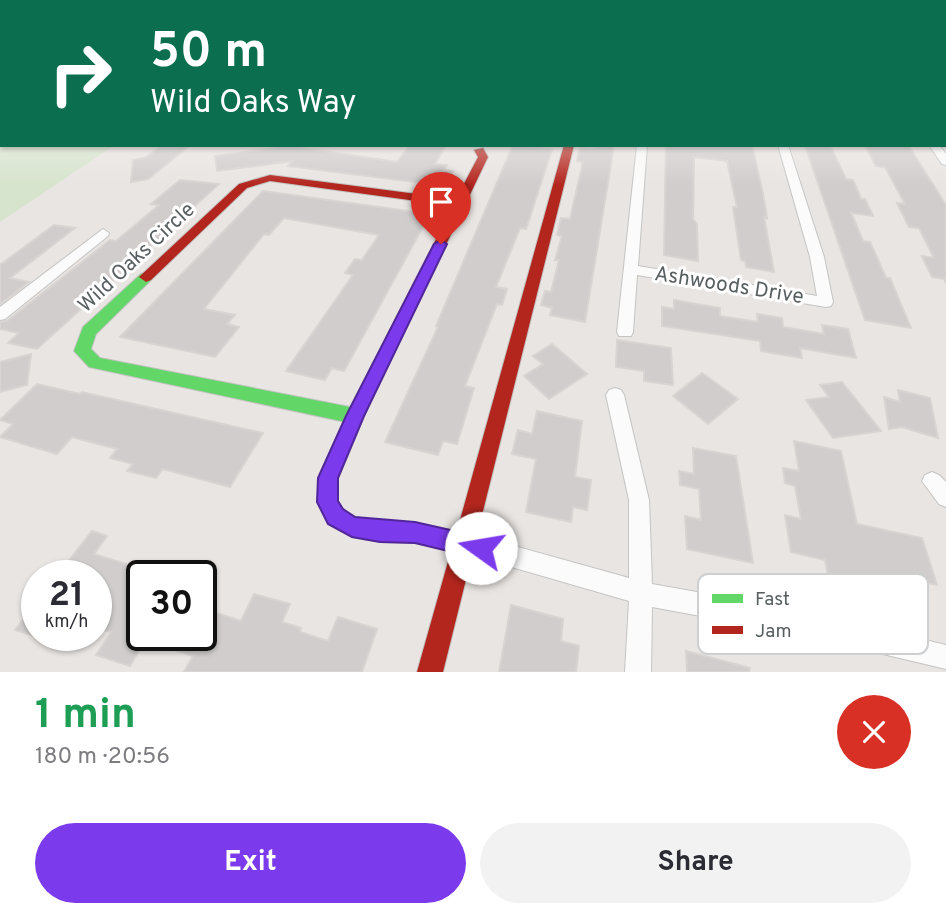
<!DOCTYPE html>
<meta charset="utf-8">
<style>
:root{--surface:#fff;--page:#f2f2f3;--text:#2b2b33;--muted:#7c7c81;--accent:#7c3aed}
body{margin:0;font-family:Overpass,sans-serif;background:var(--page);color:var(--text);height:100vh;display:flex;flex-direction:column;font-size:26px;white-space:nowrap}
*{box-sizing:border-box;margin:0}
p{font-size:23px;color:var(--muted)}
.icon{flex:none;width:38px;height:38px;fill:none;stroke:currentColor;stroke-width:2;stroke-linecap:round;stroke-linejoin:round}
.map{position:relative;height:672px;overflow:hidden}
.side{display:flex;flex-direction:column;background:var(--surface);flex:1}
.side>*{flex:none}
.guide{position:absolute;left:0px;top:0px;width:947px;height:147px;box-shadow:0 2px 5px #0004;background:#0b6e4f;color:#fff;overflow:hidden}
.speed{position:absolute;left:21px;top:560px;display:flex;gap:14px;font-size:35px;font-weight:700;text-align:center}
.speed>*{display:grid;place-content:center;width:91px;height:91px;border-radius:50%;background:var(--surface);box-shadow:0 2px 5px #0004;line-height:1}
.speed small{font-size:18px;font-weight:400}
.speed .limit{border:4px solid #111;border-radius:10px;background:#fff;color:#111}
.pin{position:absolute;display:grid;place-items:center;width:60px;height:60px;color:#fff;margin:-72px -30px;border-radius:50% 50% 50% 0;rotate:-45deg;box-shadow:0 0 7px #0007}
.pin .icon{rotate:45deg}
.me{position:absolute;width:77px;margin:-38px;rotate:283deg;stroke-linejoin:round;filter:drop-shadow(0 0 5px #0008)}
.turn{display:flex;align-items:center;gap:24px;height:147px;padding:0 35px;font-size:32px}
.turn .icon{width:91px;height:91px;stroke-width:2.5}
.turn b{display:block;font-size:49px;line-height:60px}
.round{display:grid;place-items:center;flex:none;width:74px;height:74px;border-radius:37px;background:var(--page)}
.overview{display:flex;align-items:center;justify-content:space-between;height:119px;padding:0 35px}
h1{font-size:42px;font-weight:700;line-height:52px;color:#1e9e55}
.cta{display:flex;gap:14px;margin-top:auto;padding:14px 35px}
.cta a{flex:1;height:80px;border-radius:42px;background:var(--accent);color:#fff;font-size:28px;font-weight:700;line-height:80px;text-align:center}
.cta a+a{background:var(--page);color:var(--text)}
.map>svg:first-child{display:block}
</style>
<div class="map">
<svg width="946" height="672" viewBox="0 0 946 672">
<rect width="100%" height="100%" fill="#e9e5e2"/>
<polygon fill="#d7e4cd" points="0,125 2,145 115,145 0,222"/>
<g fill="#d0cdcc" stroke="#d8d4d2" stroke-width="2">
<polygon points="162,145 190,145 148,179 131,182 133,160 145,158"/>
<polygon points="410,145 446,145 435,164 447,165 444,170 453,171 446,186 288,166 293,161 217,171 215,156 289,146 397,162"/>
<polygon points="513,145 552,149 526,229 520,228 496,287 507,289 502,305 497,304 465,386 474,388 457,444 443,441 438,455 385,442 438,327 436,326"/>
<polygon points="596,145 613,145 613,152 585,322 550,315 552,308 541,305 545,291 551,292 559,260 555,260 562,236 557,235 561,218 570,219 583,162 577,161 580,148 595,149"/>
<polygon points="666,145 752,145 763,194 767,218 764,217 774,272 746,267 745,261 741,260 733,207 737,207 727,161 694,157 693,219 697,224 698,261 664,255"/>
<polygon points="805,145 830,145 846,179 853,180 861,199 865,199 873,216 851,213 863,241 870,242 886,278 890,278 911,328 865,320"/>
<polygon points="865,145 908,145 946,205 946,283 944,279 932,277 922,256 934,258 919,228 909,227 897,203 905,204 885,167 876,166"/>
<polygon points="180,180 219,184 37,349 8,343 19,333 0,329 0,322 7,321 110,240 116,241 159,205 151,204"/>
<polygon points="263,191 430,214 344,371 332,368 325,380 286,371 353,275 345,273 355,259 362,260 379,235 284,218 269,235 264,234 204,309 235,315 227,324 239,327 215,357 120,337"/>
<polygon points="54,225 75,228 10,278 29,282 0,304 0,265"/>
<polygon points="674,300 720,308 720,316 758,322 757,314 782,318 783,327 824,334 822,325 848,329 856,358 800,348 802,358 761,351 760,341 662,326 662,307 674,309"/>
<polygon points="617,340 671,348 673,385 644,381 644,371 616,367"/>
<polygon points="552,344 587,374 549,399 524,376 543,364 533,356"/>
<polygon points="31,354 27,385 0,392 0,362"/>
<polygon points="702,373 738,399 708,424 673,396"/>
<polygon points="842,382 881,431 833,438 806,400 829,397 820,385"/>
<polygon points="37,384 80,394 82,392 263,433 230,487 163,469 156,478 127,471 133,464 110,458 117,449 72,437 57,454 0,437 13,424 0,420"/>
<polygon points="898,390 930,398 938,438 902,427 889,429 884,397 900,402"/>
<polygon points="537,411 582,421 575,477 591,480 587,510 573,507 571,522 526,512 536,459 512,454 518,430 532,434"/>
<polygon points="794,441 841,451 857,524 922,538 937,585 917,581 922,597 863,583 864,588 829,580 825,560 791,552 785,515 801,519 795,486 785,483 783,468 799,471"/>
<polygon points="693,448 736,456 753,563 687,549 685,516 701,520 699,489 680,485 679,471 694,474"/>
<polygon points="92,531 107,536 94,554 142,569 142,635 201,635 201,608 241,621 254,594 290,604 282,622 301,628 300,632 328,641 338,617 377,629 362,672 184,672 193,656 145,640 130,666 96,655 111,632 96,628 96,576 57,576"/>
<polygon points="37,602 37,637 15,630"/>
<polygon points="511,605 563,619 561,641 579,646 576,672 499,672"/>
<polygon points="686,651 750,668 749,672 687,672"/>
</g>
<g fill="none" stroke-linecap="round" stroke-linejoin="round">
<g stroke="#c4c4c3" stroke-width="2">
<g id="street">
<polygon points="637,145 647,145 638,266 817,296 810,257 778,145 788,145 824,257 833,302 831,306 826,307 637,275 633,332 631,336 619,336 617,332"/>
<polygon points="929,145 939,145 946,154 946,165 942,164"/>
<polygon points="103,229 109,233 108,236 5,319 0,320 0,307"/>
<polygon points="615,388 621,390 624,395 649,500 652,584 803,611 946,645 946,669 803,635 652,607 651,672 625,672 629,601 456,551 453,543 456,535 464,532 629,578 629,500 606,395 609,390"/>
<polygon points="932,472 939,475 946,482 946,507 939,504 922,481 925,475"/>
</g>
</g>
<g stroke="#c2c3c2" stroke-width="2">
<polygon id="fast" points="146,272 153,277 151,280 96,334 91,349 100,358 355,408 361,411 364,416 361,421 355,424 89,367 74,351 83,327 141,274"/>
</g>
<g stroke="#c2c3c2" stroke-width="2">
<polygon id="jam" points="564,145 574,145 443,672 417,672 451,551 415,543 380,542 352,537 328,523 318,502 318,478 346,416 453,206 270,181 247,188 151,280 146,282 139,277 239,184 270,175 456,199 478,157 474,150 483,148 488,157 364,416 338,478 338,501 342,509 356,517 380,522 415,523 457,531"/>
</g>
<use href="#street" fill="#fcfbfb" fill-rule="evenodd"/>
<use href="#fast" fill="#63d668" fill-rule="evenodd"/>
<use href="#jam" fill="#b3261e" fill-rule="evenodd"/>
</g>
<linearGradient id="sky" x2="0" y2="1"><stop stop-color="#93ccee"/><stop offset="0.49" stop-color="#f5f3f2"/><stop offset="1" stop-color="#f5f3f2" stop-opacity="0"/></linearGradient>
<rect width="946" height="185" fill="url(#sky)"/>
<polygon fill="#7c3aed" stroke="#51269a" stroke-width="2" points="441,240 447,244 364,416 338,478 338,501 343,509 355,517 415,522 481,537 488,540 492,548 488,555 481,559 415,543 380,542 352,537 328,524 317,502 318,478 346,416 434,244"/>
<g text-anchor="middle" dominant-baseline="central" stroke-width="6" stroke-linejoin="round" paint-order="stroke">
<g font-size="21" fill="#585f61" stroke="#fff">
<text transform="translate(137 258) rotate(-43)">Wild Oaks Circle</text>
<text transform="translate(729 286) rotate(9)">Ashwoods Drive</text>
</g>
</g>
<rect x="698" y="574" width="230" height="80" rx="10" fill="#fff" stroke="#cdcfd0" stroke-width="2"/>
<rect x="712" y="594" width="31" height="9" fill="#63d668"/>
<rect x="712" y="626" width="31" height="8" fill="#b3261e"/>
<g font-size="19" fill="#585f61">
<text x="755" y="605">Fast</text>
<text x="755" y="637">Jam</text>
</g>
</svg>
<div class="speed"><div>21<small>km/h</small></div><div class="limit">30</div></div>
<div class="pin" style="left:441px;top:244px;background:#d93025"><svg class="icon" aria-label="arrive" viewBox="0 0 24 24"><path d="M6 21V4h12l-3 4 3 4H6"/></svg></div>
<svg class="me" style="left:481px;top:548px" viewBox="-20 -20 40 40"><circle r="19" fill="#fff"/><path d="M0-13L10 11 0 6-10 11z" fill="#7c3aed"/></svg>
<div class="guide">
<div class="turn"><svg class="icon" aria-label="right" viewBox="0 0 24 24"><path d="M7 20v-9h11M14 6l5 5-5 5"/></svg><div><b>50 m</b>Wild Oaks Way</div></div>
</div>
</div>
<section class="side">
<div class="overview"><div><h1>1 min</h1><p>180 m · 20:56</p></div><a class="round" style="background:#d93025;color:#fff"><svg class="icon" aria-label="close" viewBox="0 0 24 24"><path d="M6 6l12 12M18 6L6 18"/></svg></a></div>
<div class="cta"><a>Exit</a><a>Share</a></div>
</section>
